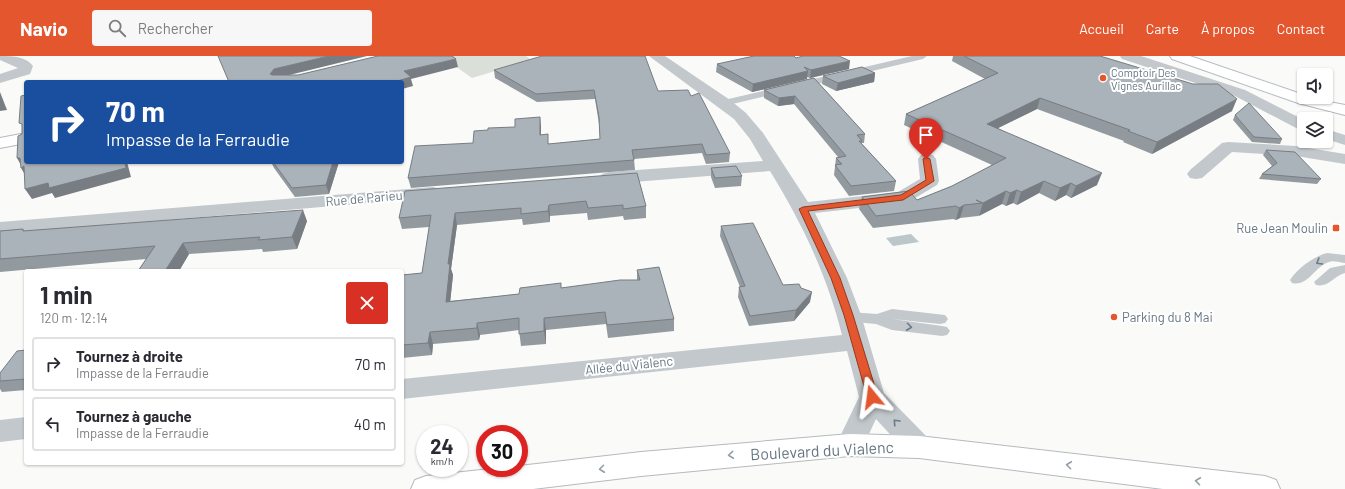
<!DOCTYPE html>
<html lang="fr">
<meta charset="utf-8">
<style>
:root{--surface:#fff;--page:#f7f7f7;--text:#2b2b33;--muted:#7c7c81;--line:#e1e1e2;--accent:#e4572e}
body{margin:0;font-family:Barlow,sans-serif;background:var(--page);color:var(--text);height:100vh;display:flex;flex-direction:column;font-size:15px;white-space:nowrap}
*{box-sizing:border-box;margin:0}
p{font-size:13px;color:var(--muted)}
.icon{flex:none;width:22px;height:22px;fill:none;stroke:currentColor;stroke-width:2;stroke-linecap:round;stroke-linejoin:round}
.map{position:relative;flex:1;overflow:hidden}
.side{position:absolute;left:24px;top:213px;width:380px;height:196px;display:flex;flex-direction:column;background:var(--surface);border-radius:4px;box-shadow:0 1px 3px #0004}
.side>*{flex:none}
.guide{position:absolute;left:24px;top:24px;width:380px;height:84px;border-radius:4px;box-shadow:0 1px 3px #0004;background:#1a4fa0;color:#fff;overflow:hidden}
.buttons{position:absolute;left:1297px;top:12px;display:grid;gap:8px}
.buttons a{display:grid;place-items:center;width:36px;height:36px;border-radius:4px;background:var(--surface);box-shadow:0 1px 3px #0004;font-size:20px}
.speed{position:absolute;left:416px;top:369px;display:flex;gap:8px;font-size:20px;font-weight:700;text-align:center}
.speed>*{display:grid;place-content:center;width:52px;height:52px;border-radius:50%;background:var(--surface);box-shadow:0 1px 3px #0004;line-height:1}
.speed small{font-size:10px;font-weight:400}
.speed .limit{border:6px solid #d22;background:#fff;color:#111}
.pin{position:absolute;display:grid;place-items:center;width:34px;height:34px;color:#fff;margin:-41px -17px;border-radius:50% 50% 50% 0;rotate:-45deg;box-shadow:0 0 4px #0007}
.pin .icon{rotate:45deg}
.me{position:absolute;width:44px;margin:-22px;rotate:344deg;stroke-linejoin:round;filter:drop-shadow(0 0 3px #0008)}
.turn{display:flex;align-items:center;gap:14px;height:84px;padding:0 16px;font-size:18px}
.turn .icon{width:52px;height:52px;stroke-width:2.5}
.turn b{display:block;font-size:28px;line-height:34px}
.round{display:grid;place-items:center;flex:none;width:42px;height:42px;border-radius:4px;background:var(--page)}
.head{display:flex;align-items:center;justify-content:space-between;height:68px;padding:0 16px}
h1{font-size:24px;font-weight:700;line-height:30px}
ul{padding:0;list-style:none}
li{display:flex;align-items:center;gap:12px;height:54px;margin:0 8px 6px;padding:0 8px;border:2px solid var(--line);border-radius:4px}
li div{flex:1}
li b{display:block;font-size:15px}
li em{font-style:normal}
header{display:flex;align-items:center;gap:24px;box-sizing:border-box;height:56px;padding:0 20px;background:var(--accent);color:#fff}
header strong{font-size:19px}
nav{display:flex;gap:22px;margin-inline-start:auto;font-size:14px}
.search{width:280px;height:36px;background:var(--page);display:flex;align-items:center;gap:10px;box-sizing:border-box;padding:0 14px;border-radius:4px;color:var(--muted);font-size:15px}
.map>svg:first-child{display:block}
</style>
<header>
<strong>Navio</strong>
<div class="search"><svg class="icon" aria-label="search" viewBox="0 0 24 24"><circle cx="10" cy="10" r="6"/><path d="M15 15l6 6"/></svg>Rechercher</div>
<nav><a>Accueil</a><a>Carte</a><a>À propos</a><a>Contact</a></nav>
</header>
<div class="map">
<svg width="1345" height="433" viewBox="0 0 1345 433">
<rect width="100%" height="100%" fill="#fafaf8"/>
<polygon fill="#dadfd7" points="441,0 526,0 531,4 472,22"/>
<polygon fill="#bbc7cb" points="911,178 919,186 893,190 886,182"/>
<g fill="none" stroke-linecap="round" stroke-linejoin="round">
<g stroke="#b3babf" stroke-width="2">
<g id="secondary">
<polygon points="1170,0 1190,0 1304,39 1304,41 1345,49 1345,59 1298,47 1172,3"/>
<polygon points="26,77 26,87 0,92 0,82"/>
</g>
</g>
<g stroke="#b5babe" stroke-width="2">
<polygon id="primary" points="850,378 919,380 1265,420 1276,424 1280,433 1163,433 919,402 850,400 641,420 533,433 411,433 415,424 426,420 499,412 519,412 519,410 641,396"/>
</g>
<g fill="#c3c8cc" fill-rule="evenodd">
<polygon points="912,0 927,0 923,3 724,50 719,47 724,44"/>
<path d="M1327,197L1345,199V207C1341,207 1333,204 1329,206C1315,210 1308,231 1292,227L1290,224C1297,213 1314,200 1327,197Z"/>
<path d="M1345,209V217C1334,220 1328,232 1316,229L1314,226L1330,212Z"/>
<polygon points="892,253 945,259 948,263 945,267 940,268 892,263 942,270 947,271 950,275 947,279 942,280 892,274 876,268 844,265 841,261 844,257 849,256 877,258"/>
</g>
<g fill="#c3c8cc" fill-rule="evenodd">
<path d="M0,0C10,0 26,0 33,10L30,18L0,27V18L18,12L0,4Z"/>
<path d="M649,0H665L730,44L746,57L763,77L808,146L898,136L920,123L918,103L921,99L927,98L933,99L936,103L939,125L937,129L910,145L903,147L815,157L847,222L861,259L884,337L929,383L933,391L929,399L919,402L909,399L876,363L860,397L850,400L840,397L836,389L859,341L847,295L402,343V323L842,279C827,219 802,167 770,115L609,128L602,126L600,122L602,118L609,116L763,105L750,83L734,63Z"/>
<polygon points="1120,0 1141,0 1245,34 1304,64 1304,75 1298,73 1235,40 1122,3"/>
<polygon points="1326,73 1345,79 1345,89 1326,83"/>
<polygon points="1228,86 1296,90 1345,98 1345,108 1296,100 1232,96 1202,122 1196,123 1190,122 1187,118 1190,114 1222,87"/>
<polygon points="433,131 440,133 442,137 440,141 0,178 0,166"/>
<polygon points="26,361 26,383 0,386 0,364"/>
</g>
<use href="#secondary" fill="#fff" fill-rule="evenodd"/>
<use href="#primary" fill="#fff" fill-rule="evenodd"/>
</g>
<g fill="#929a9f">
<polygon points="953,0 1100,0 1232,55 1152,98 1123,86 1124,85 1037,53 998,72 1097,129 1071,142 1066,139 1055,145 1039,137 1017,149 1013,147 1006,150 1002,148 978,160 960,162 956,164 953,163 873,172 859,153 862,141 917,144 952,130 992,109 904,69 906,58 985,23 952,5"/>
<polygon points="796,2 849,13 810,22 807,21 807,23 752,36 716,16 717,8"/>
<polygon points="494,14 691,40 730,97 729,106 706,108 702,97 634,103 635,114 411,132 408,122 473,87 541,70 541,79 549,88 600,83 599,68 595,43 537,46 495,22"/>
<polygon points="875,17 874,26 836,35 822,28 823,20"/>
<polygon points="814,22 865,78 864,87 862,87 862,88 896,125 894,135 849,140 834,119 836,102 838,101 794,48 778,50 764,42 764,34"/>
<polygon points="1235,59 1282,83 1280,88 1252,86 1233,64"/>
<polygon points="1266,94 1321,123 1317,128 1259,123 1262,118 1272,110 1263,99"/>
<polygon points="271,106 339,106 329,138 295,141 274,112"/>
<polygon points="711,112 742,120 741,130 715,132 711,121"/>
<polygon points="637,117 646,150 646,162 624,164 623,160 588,164 587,157 550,160 550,166 523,169 522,163 457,169 451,213 453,219 450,245 519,238 561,232 637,224 637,214 674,263 674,275 608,282 606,268 546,274 546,288 521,290 519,274 480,279 479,284 433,288 432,299 402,302 402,219 422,217 429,171 402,173 399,162"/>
<polygon points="307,165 297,193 263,196 262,193 189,198 179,215 138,215 146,203 0,216 0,175 23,173 24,175"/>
<polygon points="721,170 783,229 801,232 810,246 794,265 749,270 738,241 739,231 740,231 720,180"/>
<polygon points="26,294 26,334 2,336 0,333 0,317"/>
</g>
<g fill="#777d82">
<polygon points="329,0 367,0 277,22 270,18 274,13"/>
<polygon points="456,3 458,11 411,23 413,30 402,33 402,26 394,26 404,15"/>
<polygon points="850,5 849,13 810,22 811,14"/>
<polygon points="808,15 807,23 752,36 753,28"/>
<polygon points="875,17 874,26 836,35 838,27"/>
<polygon points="0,36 7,54 0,55"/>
<polygon points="795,40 794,48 778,50 779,42"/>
<polygon points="1040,42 1037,53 984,79 987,68"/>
<polygon points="1237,43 1232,55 1152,98 1157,86"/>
<polygon points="540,61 541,70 541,88 540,79"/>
<polygon points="17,102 20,102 30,119 27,122 21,112 22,111"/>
<polygon points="125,106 127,106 131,121 55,142 52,137 32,143 25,133"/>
<polygon points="333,106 339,106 329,138 326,129"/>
<polygon points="1102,117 1097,129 1071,142 1076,130"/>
<polygon points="1044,125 1039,137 1017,149 1021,136"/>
<polygon points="1071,127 1066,139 1055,145 1060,132"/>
<polygon points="1017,134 1013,147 1006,150 1010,137"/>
<polygon points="1006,135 1002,148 979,160 983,147"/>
<polygon points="549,149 550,160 550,166 548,155"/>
<polygon points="964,149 960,162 956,164 959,152"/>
<polygon points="303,154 307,165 297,193 292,181"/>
<polygon points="455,157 457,169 451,213 453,219 449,258 446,246 448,208"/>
<polygon points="183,187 189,198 179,215 165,215"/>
<polygon points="812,236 810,246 794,265 796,254"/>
<polygon points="544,262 546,274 546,288 544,275"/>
<polygon points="477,267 480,279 479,284 477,272"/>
<polygon points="430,276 433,288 432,299 428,287"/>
</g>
<g fill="#aab3b9" stroke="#777d82">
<polygon points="218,0 329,0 274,13 270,18 272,19 298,19 378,0 452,0 456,3 404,15 411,21 394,26 229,26"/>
<polygon points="542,0 645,0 658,35 688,34 691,40 699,37 730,97 706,99 702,88 632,94 634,104 408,122 415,90 473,87 474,75 488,74 488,72 515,71 515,63 540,61 540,79 548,78 548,88 600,83 599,61 594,34 536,38 494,14"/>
<polygon points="754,0 794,0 796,2 803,0 839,0 850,5 811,14 804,11 808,15 753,28 717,8"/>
<polygon points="964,0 1100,0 1193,28 1218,28 1237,43 1157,86 1128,75 1130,74 1040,42 987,68 1102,117 1076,130 1071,127 1060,132 1044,125 1021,136 1017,134 1010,137 1006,135 983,147 976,144 982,147 964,149 959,152 956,150 876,160 862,141 909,135 917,144 952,130 1006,102 906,58 998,17"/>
<polygon points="862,11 875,17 838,27 823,20"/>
<polygon points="814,22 865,78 857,79 862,85 859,85 896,125 851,130 835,109 842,108 836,102 846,100 795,40 779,42 764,34"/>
<polygon points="26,39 26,106 125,106 126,112 49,132 48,127 25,133 24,110 21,112 20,102 17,102 18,80 22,78 22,68 19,67 21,40"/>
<polygon points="1249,47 1282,83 1254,81 1235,59"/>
<polygon points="1266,94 1295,96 1321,123 1262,118 1277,107"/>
<polygon points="273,106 333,106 326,129 292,132"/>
<polygon points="736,110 742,120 715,122 711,112"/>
<polygon points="637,117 646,150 623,153 623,149 588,152 586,145 549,149 548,155 521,158 521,152 455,157 448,208 450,208 446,246 519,238 520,232 561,227 561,232 620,224 640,224 637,214 659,211 674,263 607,269 605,256 544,262 544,275 519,278 519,262 477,267 477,272 430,276 428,287 402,289 402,219 422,217 431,159 399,162 405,135"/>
<polygon points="303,154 292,181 258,184 260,181 183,187 165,215 138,215 155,190 0,203 0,175 23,173 23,175"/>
<polygon points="753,167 783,229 799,228 801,232 812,236 796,254 750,260 739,231 745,230 721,170"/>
<polygon points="26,294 26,323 0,325 0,317 17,295"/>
</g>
<defs><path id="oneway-chevron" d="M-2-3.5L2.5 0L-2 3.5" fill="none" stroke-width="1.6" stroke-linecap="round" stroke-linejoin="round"/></defs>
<g stroke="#6a7a87">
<use href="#oneway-chevron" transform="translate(1319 206) rotate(149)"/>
<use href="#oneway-chevron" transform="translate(909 271) rotate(7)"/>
<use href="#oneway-chevron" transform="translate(896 366) rotate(-133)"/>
</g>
<g stroke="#939fa8">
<use href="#oneway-chevron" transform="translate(731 399) rotate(174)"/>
<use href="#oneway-chevron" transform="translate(1069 409) rotate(-173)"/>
<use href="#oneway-chevron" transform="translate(602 413) rotate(173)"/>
<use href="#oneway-chevron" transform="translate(1198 425) rotate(-173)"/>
</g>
<polygon fill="#e4572e" stroke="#94391e" points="926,101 930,103 934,125 903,144 808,155 840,222 853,259 878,341 876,344 872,345 869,344 867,341 844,259 831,222 799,153 803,151 901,139 926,124 923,103"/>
<g fill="#e4572e" stroke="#fff" stroke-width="1.5">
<circle cx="1103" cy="22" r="4"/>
<rect x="1332" y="168" width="8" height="8" rx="2"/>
<circle cx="1114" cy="261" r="4"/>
</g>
<g text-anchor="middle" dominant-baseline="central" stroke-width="4" stroke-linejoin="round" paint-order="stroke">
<g font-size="11" fill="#657683" stroke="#fff" text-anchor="start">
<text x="1111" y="16">Comptoir Des<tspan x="1111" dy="13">Vignes Aurillac</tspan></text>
</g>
<g font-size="13" fill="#657683" stroke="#fff">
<text transform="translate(364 142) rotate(-5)">Rue de Parieu</text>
<text transform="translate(629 309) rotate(-6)">Allée du Vialenc</text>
</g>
<g font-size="13" fill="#657683" stroke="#fff" text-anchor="end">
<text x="1328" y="172">Rue Jean Moulin</text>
<text x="1122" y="261" text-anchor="start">Parking du 8 Mai</text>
</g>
<g font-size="16" fill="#657683" stroke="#fff">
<text transform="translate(822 394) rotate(-3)">Boulevard du Vialenc</text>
</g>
</g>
</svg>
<div class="buttons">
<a><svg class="icon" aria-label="sound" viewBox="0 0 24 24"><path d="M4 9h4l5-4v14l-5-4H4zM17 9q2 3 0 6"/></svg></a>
<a><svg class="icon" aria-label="layers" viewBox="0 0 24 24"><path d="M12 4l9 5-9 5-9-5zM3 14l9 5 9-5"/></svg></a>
</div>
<div class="speed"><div>24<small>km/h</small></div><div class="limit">30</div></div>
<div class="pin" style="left:926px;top:103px;background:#d93025"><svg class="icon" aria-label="arrive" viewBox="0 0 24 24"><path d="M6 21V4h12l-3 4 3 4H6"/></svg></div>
<svg class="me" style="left:872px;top:341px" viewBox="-20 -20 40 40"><path d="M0-17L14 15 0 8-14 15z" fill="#e4572e" stroke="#fff" stroke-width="4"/></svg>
<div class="guide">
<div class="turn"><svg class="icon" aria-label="right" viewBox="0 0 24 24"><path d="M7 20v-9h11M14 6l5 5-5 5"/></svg><div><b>70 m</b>Impasse de la Ferraudie</div></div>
</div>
<section class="side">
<div class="head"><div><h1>1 min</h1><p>120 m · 12:14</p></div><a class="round" style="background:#d93025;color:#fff"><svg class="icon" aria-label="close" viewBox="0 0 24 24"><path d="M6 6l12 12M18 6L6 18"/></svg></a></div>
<ul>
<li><svg class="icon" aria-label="right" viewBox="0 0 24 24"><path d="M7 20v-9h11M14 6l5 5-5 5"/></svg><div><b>Tournez à droite</b><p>Impasse de la Ferraudie</p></div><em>70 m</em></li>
<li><svg class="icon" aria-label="left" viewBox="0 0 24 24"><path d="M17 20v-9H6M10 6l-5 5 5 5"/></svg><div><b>Tournez à gauche</b><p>Impasse de la Ferraudie</p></div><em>40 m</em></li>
</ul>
</section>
</div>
